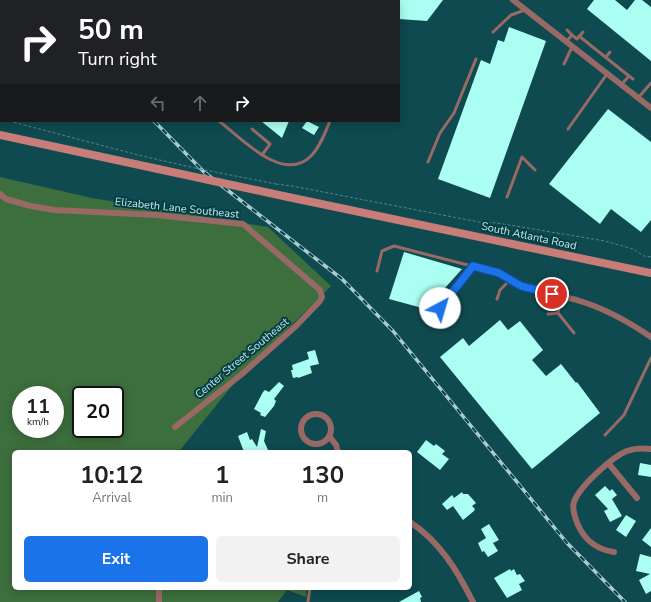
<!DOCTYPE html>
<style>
:root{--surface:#fff;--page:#f2f2f2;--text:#222;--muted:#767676;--accent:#1a73e8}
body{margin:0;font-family:"Nunito Sans",sans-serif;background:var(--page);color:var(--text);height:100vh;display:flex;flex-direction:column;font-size:15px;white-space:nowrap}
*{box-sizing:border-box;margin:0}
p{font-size:13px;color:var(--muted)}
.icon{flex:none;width:22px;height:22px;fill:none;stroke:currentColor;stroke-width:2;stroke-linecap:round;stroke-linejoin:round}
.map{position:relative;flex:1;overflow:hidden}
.side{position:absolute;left:12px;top:450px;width:400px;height:140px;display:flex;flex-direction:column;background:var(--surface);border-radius:6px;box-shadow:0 2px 10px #0003}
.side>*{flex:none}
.hud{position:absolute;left:0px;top:0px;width:400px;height:122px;box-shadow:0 2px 10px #0003;background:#202124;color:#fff;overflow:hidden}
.speed{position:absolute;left:12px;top:386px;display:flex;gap:8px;font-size:20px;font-weight:700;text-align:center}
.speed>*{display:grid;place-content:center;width:52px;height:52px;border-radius:50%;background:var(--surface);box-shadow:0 2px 10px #0003;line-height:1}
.speed small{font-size:10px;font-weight:400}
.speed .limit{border:2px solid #111;border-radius:6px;background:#fff;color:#111}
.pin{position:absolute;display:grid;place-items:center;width:34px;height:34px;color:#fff;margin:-17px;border:2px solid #fff;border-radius:50%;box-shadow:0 1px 4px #0007}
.me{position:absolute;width:44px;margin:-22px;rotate:39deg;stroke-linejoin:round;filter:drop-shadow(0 0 3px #0008)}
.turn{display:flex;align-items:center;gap:14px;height:84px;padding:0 12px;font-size:18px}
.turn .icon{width:52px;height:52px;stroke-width:2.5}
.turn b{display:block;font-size:28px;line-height:34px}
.lanes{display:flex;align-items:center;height:38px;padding:0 12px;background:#0003;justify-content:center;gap:20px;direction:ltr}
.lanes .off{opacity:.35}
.eta{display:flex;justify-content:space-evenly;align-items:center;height:68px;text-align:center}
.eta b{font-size:24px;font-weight:700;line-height:28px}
.action{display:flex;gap:8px;margin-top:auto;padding:8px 12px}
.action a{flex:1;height:46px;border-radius:6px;background:var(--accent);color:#fff;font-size:16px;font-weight:700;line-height:46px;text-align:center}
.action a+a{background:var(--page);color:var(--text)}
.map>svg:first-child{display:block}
</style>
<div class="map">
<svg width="651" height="602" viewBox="0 0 651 602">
<rect width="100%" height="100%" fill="#0e4a4f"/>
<path fill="#3d6e3d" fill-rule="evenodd" d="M0,177L92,198L268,227L331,286L241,375L180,450L182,452H14V588H307L306,597L287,590L278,602H0ZM21,395H55V429H21ZM81,395H115V429H81Z"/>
<g fill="#abfff2">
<polygon points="399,0 443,0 427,21 399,19"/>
<polygon points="594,0 615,0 627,10 635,0 642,0 651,7 651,61 587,9"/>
<polygon points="509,27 546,41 490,198 438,179 481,60 490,64 498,40 504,42"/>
<polygon points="608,109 651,142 651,220 641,232 611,209 600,224 549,184"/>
<polygon points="261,121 289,121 282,138"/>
<polygon points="307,121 319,127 314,135 302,128"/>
<polygon points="404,252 462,269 426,309 389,299"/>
<polygon points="500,320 508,330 520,321 543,350 532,360 546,376 561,364 576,383 577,382 600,413 532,469 440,357 463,338 469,346"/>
<polygon points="315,350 319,364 310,366 312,373 298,378 298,377 293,378 291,370 293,370 292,365 309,359 307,352"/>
<polygon points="279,382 284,386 274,399 276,401 274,406 265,417 260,415 261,413 254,409 263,392 265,390 269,392"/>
<polygon points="261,429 266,431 264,441 268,450 264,452 244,452 238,436 247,432 250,440 252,439 257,447"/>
<polygon points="426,440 434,446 436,444 445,451 442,454 449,459 440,470 417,452"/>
<polygon points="640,463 651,465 651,477 638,475"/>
<polygon points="605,486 610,491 612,489 617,495 612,499 622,516 610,522 604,511 608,509 595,495"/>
<polygon points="462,492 463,494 468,494 476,503 472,506 475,509 474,511 463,520 453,506 447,510 442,504 452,495 454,498"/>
<polygon points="626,515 636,521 626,537 616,530"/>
<polygon points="489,524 499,540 493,543 498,551 488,557 484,551 482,552 478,543 486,538 481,529"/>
<polygon points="651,528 651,547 642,540"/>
<polygon points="640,554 651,557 651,591 646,594 639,580 650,574 636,571"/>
<polygon points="510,569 511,571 514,569 517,575 520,574 525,581 519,584 522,590 507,598 494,578"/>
<polygon points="419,591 422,597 420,598 421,602 399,602"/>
</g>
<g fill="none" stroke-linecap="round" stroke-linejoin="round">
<g stroke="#548488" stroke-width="1" stroke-dasharray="3 2" stroke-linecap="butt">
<polyline points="0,119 1,119"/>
<polyline points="9,121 142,156 195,168"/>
<polyline points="276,184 292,186 479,222 497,223 605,241 633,249 644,256 651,257"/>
</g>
<g stroke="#996965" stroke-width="3">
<polyline points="16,0 18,1"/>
<polyline points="120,1 120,0"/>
<polyline points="493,32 511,15 525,10"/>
<polyline points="572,35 577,39 583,32"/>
<polyline points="579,36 629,76"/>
<polyline points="566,42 572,35 567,30"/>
<polyline points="606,57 610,52"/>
<polyline points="564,64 572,47"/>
<polyline points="621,85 629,76 633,79"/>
<polyline points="638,98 651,83"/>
<path d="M219,121C241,138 283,184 311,156C320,147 325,133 330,121"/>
<polyline points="252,129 270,144 262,155"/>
<polyline points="568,129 607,74"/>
<polyline points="428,162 440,133 454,113 476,59"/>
<polyline points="507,197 522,157 535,170"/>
<polyline points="377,271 382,251 394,246 491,271 512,281"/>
<polyline points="561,296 558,313 574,333"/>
<polyline points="497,299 500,290 510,280"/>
<polyline points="432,313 440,308 473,266"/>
<polyline points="548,314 558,313"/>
<polyline points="605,435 624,415 651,358"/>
<polyline points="308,602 310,588"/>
</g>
<g stroke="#996965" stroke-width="6">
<polyline points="228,0 228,1"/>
<polyline points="513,0 651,108"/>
<polyline points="0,81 1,82"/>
<polyline points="0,194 6,199 31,206 54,210 156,215 243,224 320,290 322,297 320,301 296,326 242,374 175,427"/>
<path d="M512,281C534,292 557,294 580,301C606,309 629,322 651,337"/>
<circle cx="316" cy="429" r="15"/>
<polyline points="329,436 336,445 338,452"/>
<polyline points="609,464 637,498"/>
<path d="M410,522C440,542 457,570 473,602"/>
<path d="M614,552C594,549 581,537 575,517C574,512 572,507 574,502C579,487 612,457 627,451C635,448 643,448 651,449"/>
<polyline points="159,588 159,602"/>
</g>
<g stroke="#c87d78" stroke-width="8">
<polyline points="0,135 158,169"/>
<polyline points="288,197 651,273"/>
</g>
<g stroke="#abcccf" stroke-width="3.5">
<g id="rail">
<polyline points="76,0 76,1"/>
<polyline points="154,121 204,172 342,279 393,331 567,543 625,602"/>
</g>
</g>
<use href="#rail" stroke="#003f44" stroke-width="2" stroke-dasharray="6" stroke-linecap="butt"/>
<polyline stroke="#548488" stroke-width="1" stroke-dasharray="3 2" stroke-linecap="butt" points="195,168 276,184"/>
<polyline stroke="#c87d78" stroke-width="8" points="158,169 288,197"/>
</g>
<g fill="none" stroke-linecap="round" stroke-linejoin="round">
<g stroke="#114b97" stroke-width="10">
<polyline id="route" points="440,308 473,266 499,273 521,286 552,294"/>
</g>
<use href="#route" stroke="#1a73e8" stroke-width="7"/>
</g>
<g text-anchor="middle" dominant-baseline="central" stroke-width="4" stroke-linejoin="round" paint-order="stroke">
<g font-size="11" fill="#cae6e9" stroke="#003f44">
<text transform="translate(177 208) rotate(6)">Elizabeth Lane Southeast</text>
<text transform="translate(529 236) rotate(12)">South Atlanta Road</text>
<text transform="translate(242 358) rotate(-40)">Center Street Southeast</text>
</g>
</g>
</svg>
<div class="speed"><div>11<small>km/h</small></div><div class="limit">20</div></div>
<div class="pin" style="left:552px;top:294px;background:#d93025"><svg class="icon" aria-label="arrive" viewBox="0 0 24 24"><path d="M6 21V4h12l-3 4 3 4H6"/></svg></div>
<svg class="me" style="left:440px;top:308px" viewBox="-20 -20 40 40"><circle r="19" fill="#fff"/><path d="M0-13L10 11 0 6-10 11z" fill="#1a73e8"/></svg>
<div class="hud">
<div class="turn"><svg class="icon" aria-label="right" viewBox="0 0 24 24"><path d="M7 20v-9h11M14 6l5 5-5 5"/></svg><div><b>50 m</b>Turn right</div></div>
<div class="lanes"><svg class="icon off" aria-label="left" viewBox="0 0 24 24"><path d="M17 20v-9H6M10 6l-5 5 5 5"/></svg><svg class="icon off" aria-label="ahead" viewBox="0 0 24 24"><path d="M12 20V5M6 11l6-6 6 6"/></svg><svg class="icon" aria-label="right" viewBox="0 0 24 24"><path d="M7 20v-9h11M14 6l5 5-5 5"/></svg></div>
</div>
<section class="side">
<div class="eta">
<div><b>10:12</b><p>Arrival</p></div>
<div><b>1</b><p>min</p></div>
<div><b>130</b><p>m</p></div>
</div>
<div class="action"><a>Exit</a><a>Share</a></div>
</section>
</div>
